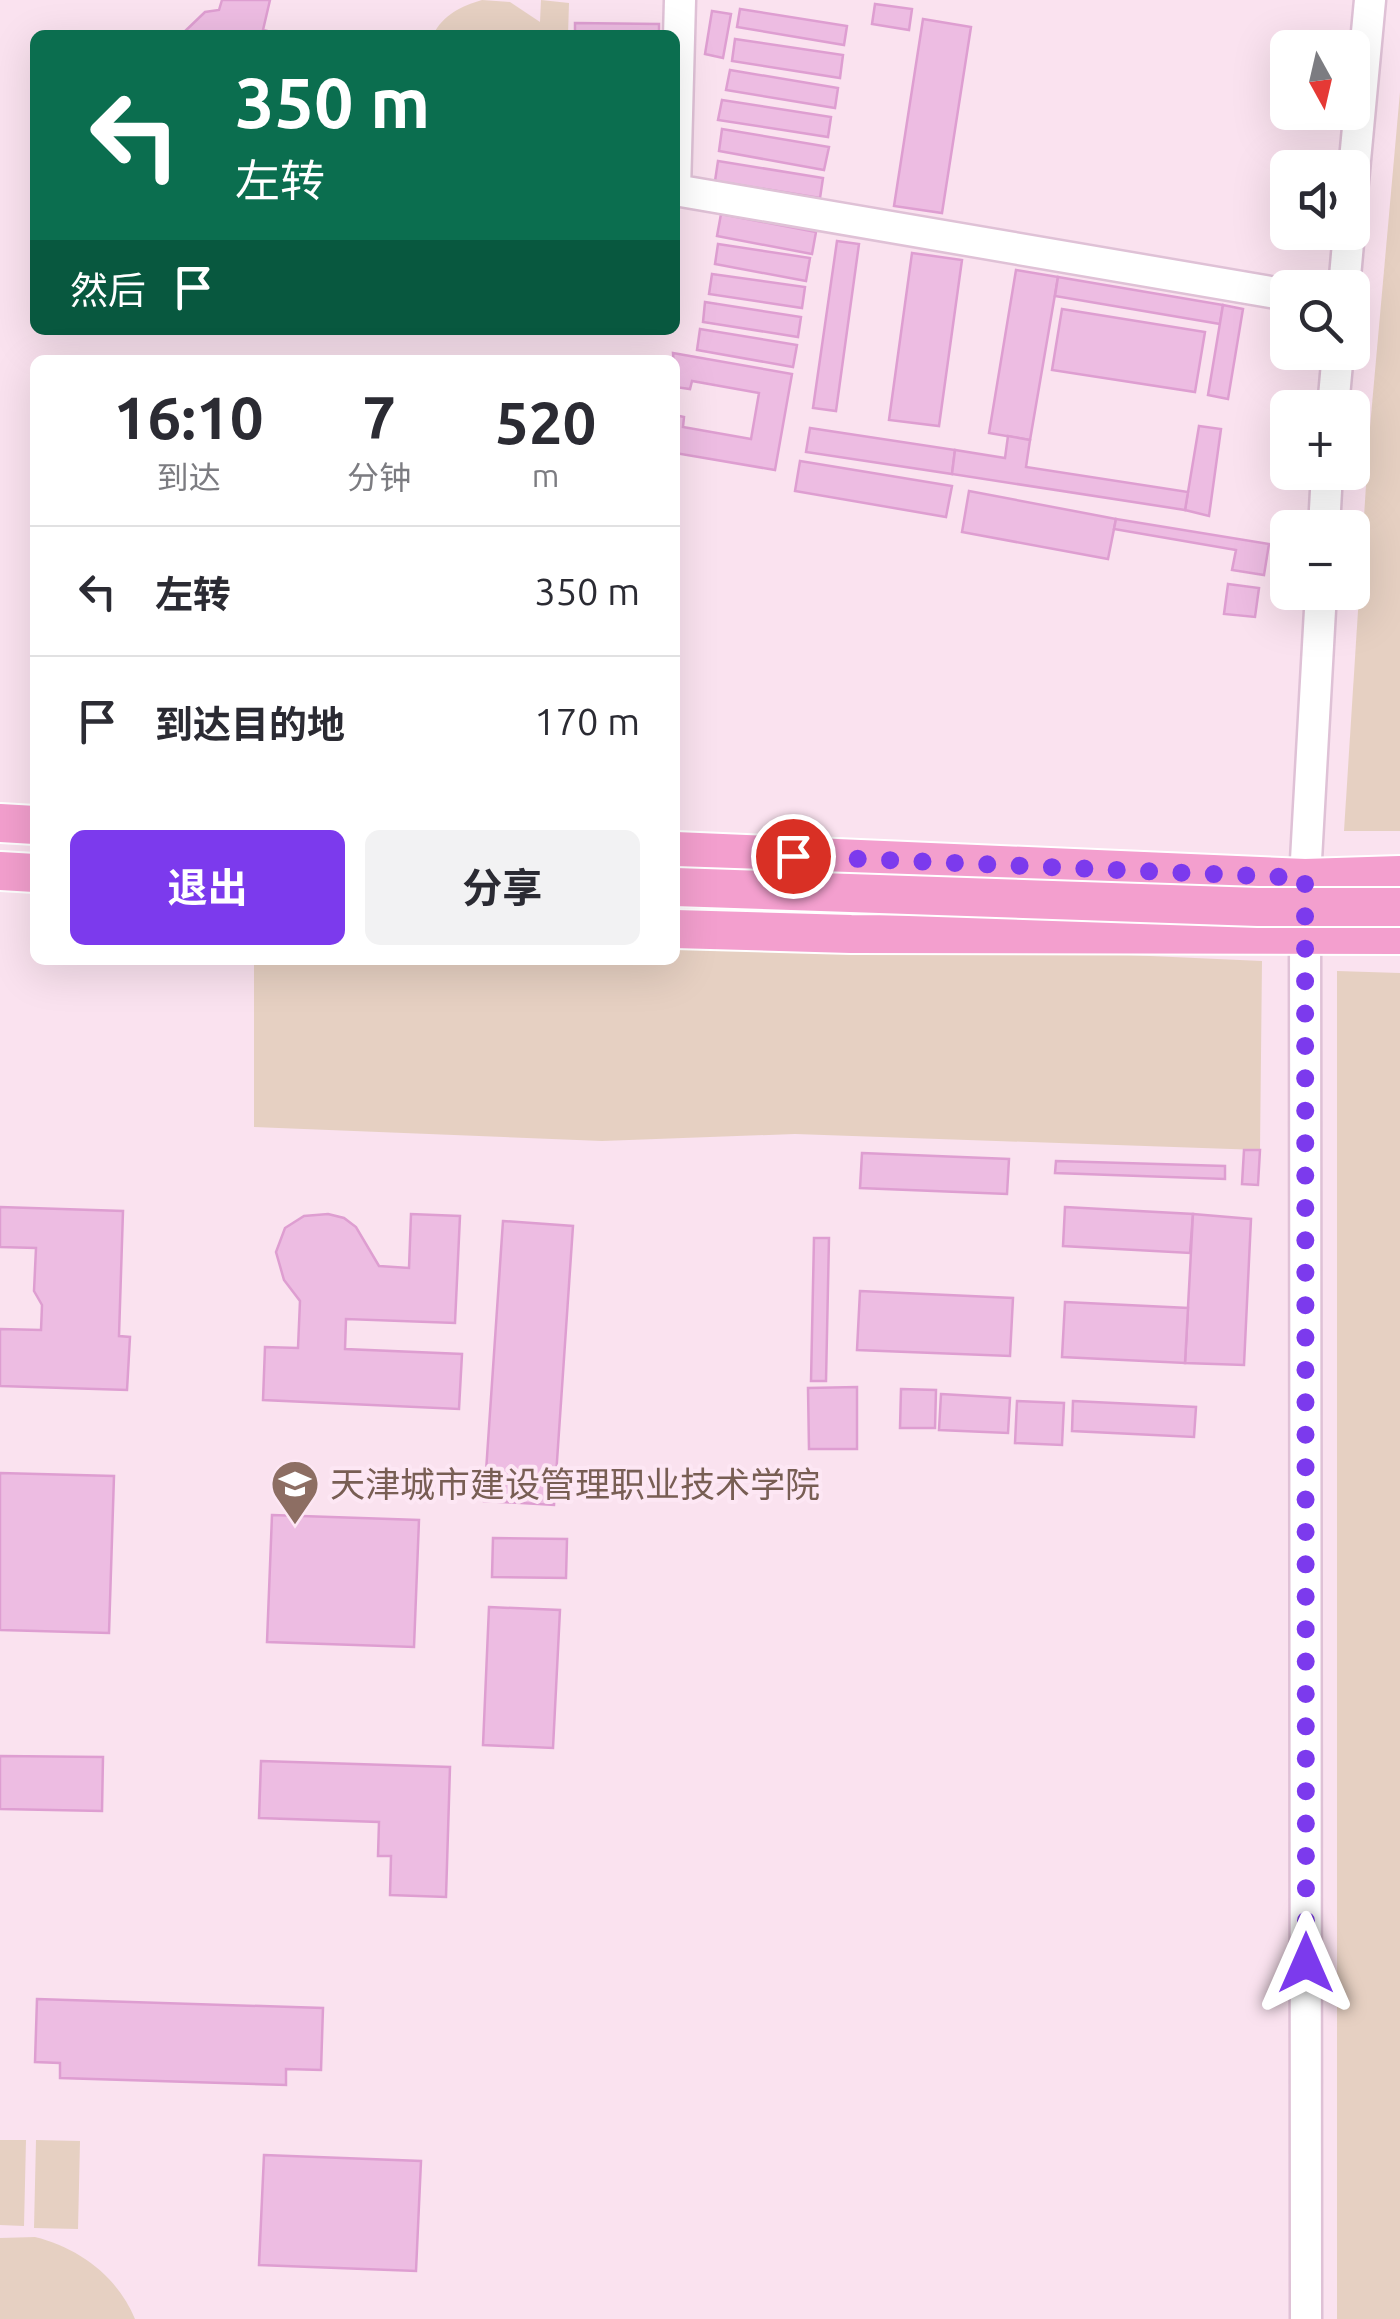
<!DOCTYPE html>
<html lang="zh">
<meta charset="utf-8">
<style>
:root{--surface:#fff;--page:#f2f2f3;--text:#2b2b33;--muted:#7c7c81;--line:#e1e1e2;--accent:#7c3aed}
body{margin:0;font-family:Ubuntu,"Noto Sans SC",sans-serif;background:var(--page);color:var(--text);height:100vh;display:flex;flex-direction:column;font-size:38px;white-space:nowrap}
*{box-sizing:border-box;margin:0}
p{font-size:32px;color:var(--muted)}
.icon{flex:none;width:55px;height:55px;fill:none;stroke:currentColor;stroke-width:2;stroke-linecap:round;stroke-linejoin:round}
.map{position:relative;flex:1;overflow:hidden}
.drawer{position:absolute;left:30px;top:355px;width:650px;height:610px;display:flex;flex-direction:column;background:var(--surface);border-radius:15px;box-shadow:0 10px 40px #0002}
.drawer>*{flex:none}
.hud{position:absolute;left:30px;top:30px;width:650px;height:305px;border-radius:15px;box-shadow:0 10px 40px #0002;background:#0b6e4f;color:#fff;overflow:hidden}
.needle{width:65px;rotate:172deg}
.buttons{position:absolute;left:1270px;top:30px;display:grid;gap:20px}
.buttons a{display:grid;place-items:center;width:100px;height:100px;border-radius:15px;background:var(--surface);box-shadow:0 10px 40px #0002;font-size:50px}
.pin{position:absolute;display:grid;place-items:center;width:85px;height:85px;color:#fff;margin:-42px;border:5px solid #fff;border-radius:50%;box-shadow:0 2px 10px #0007}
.me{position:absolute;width:110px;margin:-55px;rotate:0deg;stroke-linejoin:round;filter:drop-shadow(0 0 8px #0008)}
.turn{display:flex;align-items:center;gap:35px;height:210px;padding:0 40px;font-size:45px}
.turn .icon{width:130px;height:130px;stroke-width:2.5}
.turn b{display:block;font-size:70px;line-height:85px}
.then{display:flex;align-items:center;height:95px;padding:0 40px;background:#0003;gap:20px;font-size:38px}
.eta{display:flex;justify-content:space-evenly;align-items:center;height:170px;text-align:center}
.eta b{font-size:60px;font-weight:700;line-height:70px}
.button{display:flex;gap:20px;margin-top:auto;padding:20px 40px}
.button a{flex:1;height:115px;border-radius:15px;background:var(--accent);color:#fff;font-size:40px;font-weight:700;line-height:115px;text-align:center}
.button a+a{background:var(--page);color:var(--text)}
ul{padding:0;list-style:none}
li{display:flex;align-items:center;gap:30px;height:130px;padding:0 40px;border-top:2px solid var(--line)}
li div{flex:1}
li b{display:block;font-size:38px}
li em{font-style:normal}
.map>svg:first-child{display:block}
</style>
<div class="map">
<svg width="1400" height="2319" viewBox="0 0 1400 2319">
<rect width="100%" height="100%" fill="#fae2ef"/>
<g fill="#e6d0c2">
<path d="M482,0L510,2L540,22L541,0L569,3L568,35H433C443,15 461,6 482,0Z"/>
<polygon points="1400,92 1400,831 1344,831 1369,438"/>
<polygon points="675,935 1262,961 1260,1150 795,1134 602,1141 254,1127 254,960 675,960"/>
<polygon points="1337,971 1400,973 1400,2319 1337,2319"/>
<polygon points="0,2140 26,2140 24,2226 0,2225"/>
<polygon points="36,2140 80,2141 78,2229 34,2228"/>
<path d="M35,2237C79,2248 117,2276 135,2319H0V2238Z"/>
</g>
<g fill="#edbce2" stroke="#de9ed1" stroke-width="2.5">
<polygon points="222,0 270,0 263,30 284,35 181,35 205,12 219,10"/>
<polygon points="875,4 912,9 909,30 872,24"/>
<polygon points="740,9 847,26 844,45 737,27"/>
<polygon points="712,11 731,14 723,58 705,54"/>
<polygon points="923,19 971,27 942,213 894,206"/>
<polygon points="575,23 659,24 659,35 575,35"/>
<polygon points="735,39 843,55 840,78 732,61"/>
<polygon points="730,70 838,88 835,108 726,90"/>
<polygon points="722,100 831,117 828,137 718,120"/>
<polygon points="722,129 829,147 824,170 719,151"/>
<polygon points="718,161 823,178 820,198 715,181"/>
<polygon points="721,214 816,232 812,254 717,236"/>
<polygon points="837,241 859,244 836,411 813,408"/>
<polygon points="718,244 810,258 806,281 715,264"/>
<polygon points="912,253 962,260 939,426 889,420"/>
<polygon points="1016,270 1058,277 1030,440 989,433"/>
<polygon points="712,274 805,287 802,308 709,294"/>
<polygon points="1058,277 1223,305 1220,324 1055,296"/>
<polygon points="705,302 801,317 798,337 703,322"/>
<polygon points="1223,305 1243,309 1228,399 1208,395"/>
<polygon points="1062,309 1205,332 1195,392 1052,370"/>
<polygon points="700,329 797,345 793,367 697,350"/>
<polygon points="673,353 792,374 775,470 675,453 675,415 684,417 683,427 751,439 759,393 692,381 690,389 675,387"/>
<polygon points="1199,426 1221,429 1209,516 1185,510"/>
<polygon points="810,428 955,450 952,474 806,452"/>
<polygon points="1008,436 1030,440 1026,467 1188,492 1185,510 952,474 955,450 1005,458"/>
<polygon points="800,461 952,486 946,517 795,491"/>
<polygon points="969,491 1116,519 1108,559 962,532"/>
<polygon points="1116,519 1269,544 1264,575 1232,570 1236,550 1114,529"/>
<polygon points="1228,584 1259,588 1255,617 1224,614"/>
<polygon points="1244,1150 1260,1150 1258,1185 1242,1184"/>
<polygon points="862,1153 1009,1159 1007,1194 860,1188"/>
<polygon points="1056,1161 1225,1166 1225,1179 1055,1173"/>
<polygon points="0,1207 123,1211 119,1336 130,1337 127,1390 0,1386 0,1329 41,1330 42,1305 34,1291 36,1248 0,1247"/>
<polygon points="1065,1207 1193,1214 1190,1253 1063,1246"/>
<polygon points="328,1214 344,1218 356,1227 379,1266 409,1268 411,1214 460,1216 455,1323 346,1319 345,1349 462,1354 459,1409 263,1400 265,1347 298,1348 300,1301 284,1280 276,1252 285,1228 304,1216"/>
<polygon points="1193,1214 1251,1219 1244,1365 1185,1363"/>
<polygon points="503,1221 573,1226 554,1505 484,1501"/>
<polygon points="814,1238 829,1238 826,1381 811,1381"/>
<polygon points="860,1291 1013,1298 1010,1356 857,1350"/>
<polygon points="1065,1302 1188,1308 1185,1363 1062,1357"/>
<polygon points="857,1387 857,1449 809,1449 808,1388"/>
<polygon points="901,1389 936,1390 935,1428 900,1428"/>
<polygon points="941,1394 1010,1398 1008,1433 939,1430"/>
<polygon points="1017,1401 1064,1403 1062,1445 1015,1443"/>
<polygon points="1073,1401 1196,1407 1194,1437 1072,1431"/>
<polygon points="0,1473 114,1476 109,1633 0,1630"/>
<polygon points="272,1515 419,1520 414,1647 267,1642"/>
<polygon points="493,1538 567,1539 566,1578 492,1577"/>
<polygon points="489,1607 560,1610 553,1748 483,1745"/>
<polygon points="0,1756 103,1757 102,1811 0,1809"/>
<polygon points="261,1761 450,1767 446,1897 390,1895 391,1856 378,1856 379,1822 259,1818"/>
<polygon points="37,1999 323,2008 321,2070 286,2069 286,2085 60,2078 60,2063 35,2062"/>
<polygon points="264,2155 421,2161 416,2271 259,2265"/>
</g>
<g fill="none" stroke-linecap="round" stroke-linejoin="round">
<g stroke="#dfc1d6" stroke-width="35">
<g id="minor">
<polyline points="680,0 675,190 1288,295"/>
<polyline points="1352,192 1370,0"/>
<polyline points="1344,288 1349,232"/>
<polyline points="1333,408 1338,352"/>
<polyline points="1324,528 1327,472"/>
<polyline points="1306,2319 1305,878 1321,592"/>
</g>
</g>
<g stroke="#fff" stroke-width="42">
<g id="major">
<polyline points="0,823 35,825"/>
<polyline points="675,851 1305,878 1400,875"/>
<polyline points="0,871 35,873"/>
<polyline points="675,929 851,934 1400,935"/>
</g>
</g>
<use href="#minor" stroke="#fff" stroke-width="30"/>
<use href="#major" stroke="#f39fce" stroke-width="38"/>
<g stroke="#fff" stroke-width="42" stroke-linecap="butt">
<polyline id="major-bridge" points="675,887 1258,907 1400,907"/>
</g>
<use href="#major-bridge" stroke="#f39fce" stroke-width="38"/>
</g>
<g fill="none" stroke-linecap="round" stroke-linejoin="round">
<polyline stroke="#7c3aed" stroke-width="18" stroke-dasharray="0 32.4" points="793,856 1305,878 1306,1963"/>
</g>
<defs>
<g id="university-pin" transform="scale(2.5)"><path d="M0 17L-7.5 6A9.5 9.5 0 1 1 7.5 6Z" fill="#8d6e63" stroke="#fde7f4"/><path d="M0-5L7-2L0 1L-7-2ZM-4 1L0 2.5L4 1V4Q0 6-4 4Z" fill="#fff"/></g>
</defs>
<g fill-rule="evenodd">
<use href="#university-pin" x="295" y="1484"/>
</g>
<g text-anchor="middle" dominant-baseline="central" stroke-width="8" stroke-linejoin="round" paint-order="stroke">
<g font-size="35" fill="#785e54" stroke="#fde7f4" text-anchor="start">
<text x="330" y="1484">天津城市建设管理职业技术学院</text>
</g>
</g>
</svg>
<div class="buttons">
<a><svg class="needle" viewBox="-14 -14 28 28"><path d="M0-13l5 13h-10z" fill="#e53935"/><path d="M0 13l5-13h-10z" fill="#7c7c81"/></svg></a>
<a><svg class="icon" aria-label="sound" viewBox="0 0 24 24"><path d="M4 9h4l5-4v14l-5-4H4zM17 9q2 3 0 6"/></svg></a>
<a><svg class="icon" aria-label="search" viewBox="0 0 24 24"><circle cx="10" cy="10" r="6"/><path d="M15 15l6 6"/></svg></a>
<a>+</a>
<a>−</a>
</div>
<div class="pin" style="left:793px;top:856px;background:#d93025"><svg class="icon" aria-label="arrive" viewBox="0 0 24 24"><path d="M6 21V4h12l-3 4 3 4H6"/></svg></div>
<svg class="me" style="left:1306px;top:1963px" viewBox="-20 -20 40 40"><path d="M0-17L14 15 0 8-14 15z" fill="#7c3aed" stroke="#fff" stroke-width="4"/></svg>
<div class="hud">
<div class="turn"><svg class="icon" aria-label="left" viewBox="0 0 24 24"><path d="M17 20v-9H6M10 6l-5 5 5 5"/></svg><div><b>350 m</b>左转</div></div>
<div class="then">然后<svg class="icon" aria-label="arrive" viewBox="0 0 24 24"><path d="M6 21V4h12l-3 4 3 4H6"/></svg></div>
</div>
<section class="drawer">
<div class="eta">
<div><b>16:10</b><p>到达</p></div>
<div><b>7</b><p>分钟</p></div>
<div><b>520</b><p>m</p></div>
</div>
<ul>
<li><svg class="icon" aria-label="left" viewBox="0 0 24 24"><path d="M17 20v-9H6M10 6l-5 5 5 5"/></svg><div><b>左转</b></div><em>350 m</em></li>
<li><svg class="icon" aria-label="arrive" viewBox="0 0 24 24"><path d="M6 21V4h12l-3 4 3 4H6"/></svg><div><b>到达目的地</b></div><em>170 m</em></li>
</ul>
<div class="button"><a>退出</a><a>分享</a></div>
</section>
</div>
